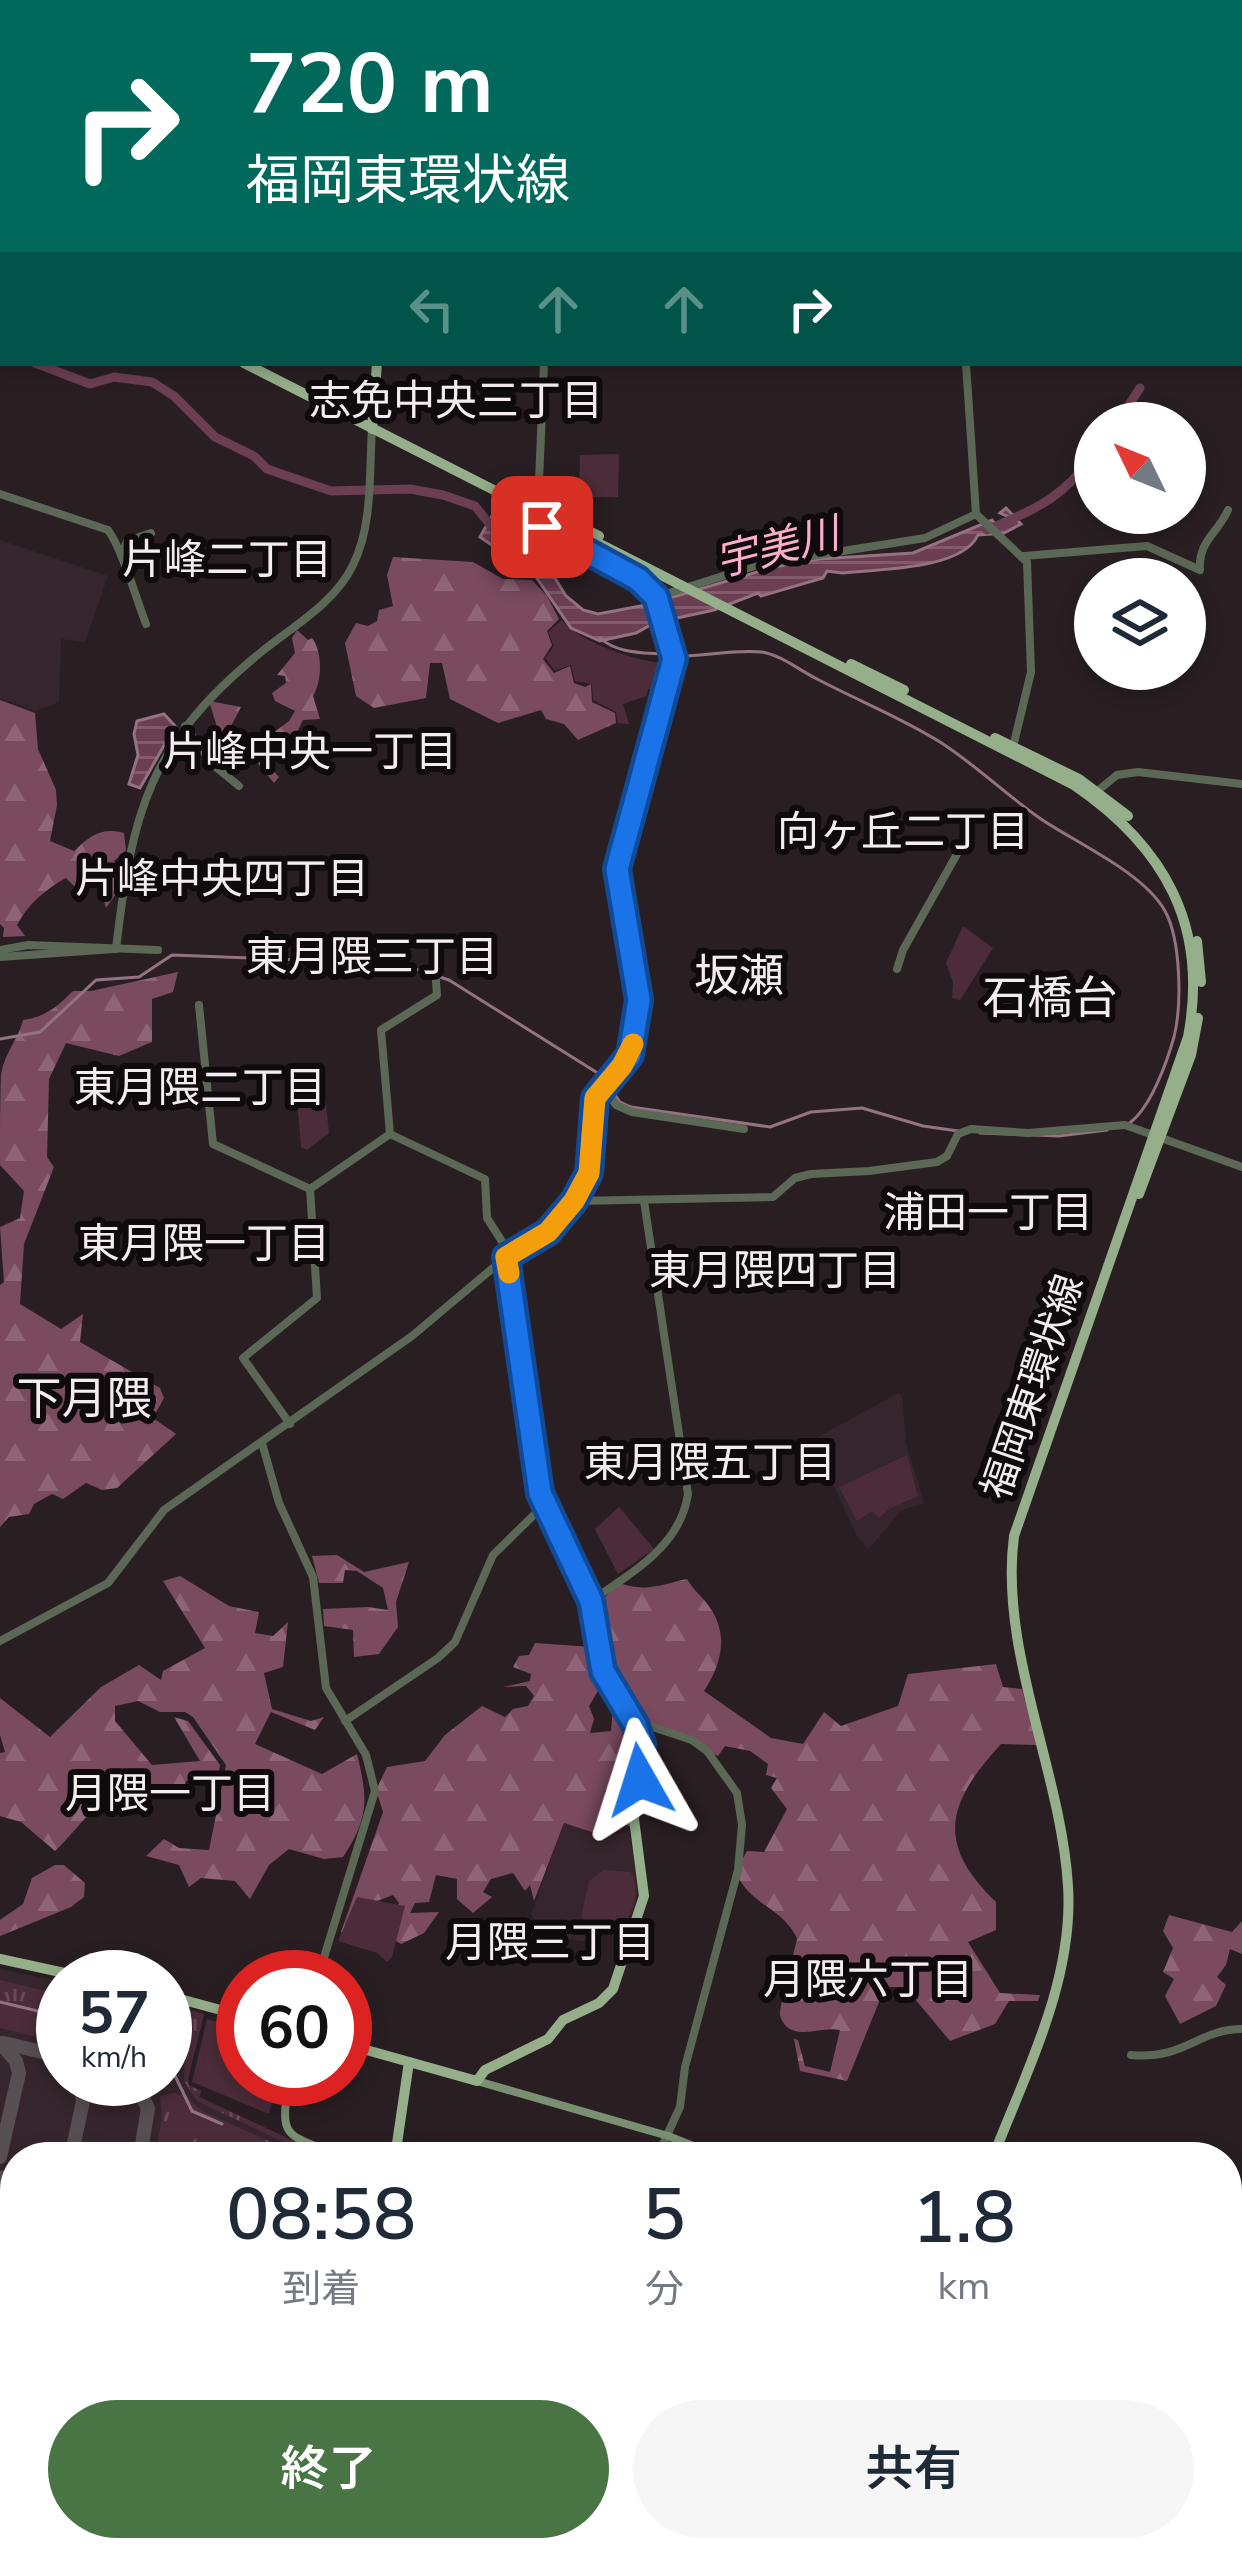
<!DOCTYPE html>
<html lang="ja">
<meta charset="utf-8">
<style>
:root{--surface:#fff;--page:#f6f6f7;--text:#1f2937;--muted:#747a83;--accent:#497544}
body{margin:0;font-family:"Nunito Sans","Noto Sans JP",sans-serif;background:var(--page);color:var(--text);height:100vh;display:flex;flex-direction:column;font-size:45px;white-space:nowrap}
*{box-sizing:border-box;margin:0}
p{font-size:39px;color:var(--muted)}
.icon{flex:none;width:66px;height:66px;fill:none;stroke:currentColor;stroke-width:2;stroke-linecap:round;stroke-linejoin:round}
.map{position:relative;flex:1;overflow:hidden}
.side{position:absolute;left:0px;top:2142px;width:1242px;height:420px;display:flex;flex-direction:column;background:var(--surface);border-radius:48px 48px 0 0;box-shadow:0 6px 18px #0003}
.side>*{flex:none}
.guide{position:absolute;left:0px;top:0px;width:1242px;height:366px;box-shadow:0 6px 18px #0003;background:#00695c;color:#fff;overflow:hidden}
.needle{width:78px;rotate:313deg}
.buttons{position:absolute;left:1074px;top:402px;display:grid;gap:24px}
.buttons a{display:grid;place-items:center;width:132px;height:132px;border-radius:50%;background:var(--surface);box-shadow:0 6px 18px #0003;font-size:60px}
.speed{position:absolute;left:36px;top:1950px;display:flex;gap:24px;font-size:60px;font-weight:700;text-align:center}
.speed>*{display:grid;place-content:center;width:156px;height:156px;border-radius:50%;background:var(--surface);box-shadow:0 6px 18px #0003;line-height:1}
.speed small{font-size:30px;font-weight:400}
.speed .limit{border:18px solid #d22;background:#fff;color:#111}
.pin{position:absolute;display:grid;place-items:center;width:102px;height:102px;color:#fff;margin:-51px;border-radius:24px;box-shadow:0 6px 18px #0006}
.me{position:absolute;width:132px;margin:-66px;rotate:354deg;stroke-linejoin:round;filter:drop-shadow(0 0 9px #0008)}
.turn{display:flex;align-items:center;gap:42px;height:252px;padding:0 48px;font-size:54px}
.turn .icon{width:156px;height:156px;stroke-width:2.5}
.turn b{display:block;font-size:84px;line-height:102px}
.lanes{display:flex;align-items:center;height:114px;padding:0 48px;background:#0003;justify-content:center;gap:60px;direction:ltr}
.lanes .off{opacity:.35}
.eta{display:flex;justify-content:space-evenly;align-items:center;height:204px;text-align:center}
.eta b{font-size:72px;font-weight:600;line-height:84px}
.cta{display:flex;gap:24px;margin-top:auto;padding:24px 48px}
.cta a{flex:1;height:138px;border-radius:72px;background:var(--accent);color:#fff;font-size:48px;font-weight:600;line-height:138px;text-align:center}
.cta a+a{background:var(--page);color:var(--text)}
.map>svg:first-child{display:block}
</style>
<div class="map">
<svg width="1242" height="2562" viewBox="0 0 1242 2562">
<defs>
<pattern id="grass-tufts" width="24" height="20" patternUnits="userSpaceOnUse" patternTransform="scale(3)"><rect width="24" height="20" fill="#4c2c3a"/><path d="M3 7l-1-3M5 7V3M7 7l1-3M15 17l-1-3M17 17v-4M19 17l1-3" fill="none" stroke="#664b57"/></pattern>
<pattern id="forest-firs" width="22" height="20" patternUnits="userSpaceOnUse" patternTransform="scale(3)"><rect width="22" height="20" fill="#7a4a5f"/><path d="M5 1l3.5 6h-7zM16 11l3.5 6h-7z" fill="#8e6476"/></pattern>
<pattern id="water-rules" width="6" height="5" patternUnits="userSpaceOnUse" patternTransform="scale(3)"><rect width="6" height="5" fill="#6c3e52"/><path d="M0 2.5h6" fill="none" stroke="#825a6b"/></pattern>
</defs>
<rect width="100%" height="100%" fill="#291f23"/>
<g fill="#36252c">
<polygon points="0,540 108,576 85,642 61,639 59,702 35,711 0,698"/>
<polygon points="898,1393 902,1395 906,1443 924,1503 902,1510 868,1550 856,1534 813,1440"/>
<polygon points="564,1823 601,1835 629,1831 640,1893 629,1930 591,1927 589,1942 537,1935 537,1925 531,1914"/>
<polygon points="0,1969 63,1982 63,2079 165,2079 165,2005 203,2013 188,2079 189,2085 201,2091 199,2097 328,2157 15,2157 15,2463 0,2460"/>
</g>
<g fill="url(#grass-tufts)">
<polygon points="0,1980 63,1995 63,2043 0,2028"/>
<polygon points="165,2003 204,2014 188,2079 189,2085 201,2091 199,2097 328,2157 315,2157 197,2101 184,2081 187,2028 165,2013"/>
<polygon points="174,2093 185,2096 204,2112 305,2157 154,2157 162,2120 160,2096"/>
<polygon points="0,2262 15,2266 15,2422 0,2420"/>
</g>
<g fill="url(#forest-firs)">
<polygon points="393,557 473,562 503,579 532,580 547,596 559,619 547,631 552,645 543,659 554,673 570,666 574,683 585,687 591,684 592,702 615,713 616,723 578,740 564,724 546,719 541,710 498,723 450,699 442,663 430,663 426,698 374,708 356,696 345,643 356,623 368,626 377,621 379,610 393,606 387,575"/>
<path d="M297,630L308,640L312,638C323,652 322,682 313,696L320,719L303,720L298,730L300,740L285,737L277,743L281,752L271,768L279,777L274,783L251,755L250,744L239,735L221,740L209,701L241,707L231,726L268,742L269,736L289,721L295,711L275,701L272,693L286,683L285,676L277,675L295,653L292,638Z"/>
<path d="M0,700L35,713L38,749L56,790L57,805L50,841L74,851C90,836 101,827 124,833L126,850L114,861L122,875L114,881L118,891L106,908L100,887L91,883L75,887L66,878C46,889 28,904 17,925L25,936L3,937L4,928L0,924Z"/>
<path d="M178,972L173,992L152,999V1042L119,1056L66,1043L49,1079L47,1157L54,1167L24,1244L20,1304L61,1329L83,1314L80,1342L160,1388L164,1398L153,1418L176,1434L117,1488L102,1490L86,1483L63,1499L52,1494L34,1504L29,1514L9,1517L0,1527V1285L4,1282L0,1227L20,1218L24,1191L0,1165C0,1136 0,1103 1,1074C5,1052 19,1038 23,1020C45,1017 57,1007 73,991H91Z"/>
<polygon points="337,1555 364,1572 409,1562 396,1602 398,1627 379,1654 354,1657 353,1630 324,1626 323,1609 368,1607 388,1610 383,1588 357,1571 345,1570 343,1583 319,1583 312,1556"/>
<path d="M180,1576L229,1606L259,1612L255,1633L273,1636L288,1622L283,1667L264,1673L272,1709L311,1721L324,1717L315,1730L271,1712L255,1744L322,1774L357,1754C368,1799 369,1818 343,1857L324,1859L289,1849L269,1865L250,1899L235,1881L201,1878L189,1887L179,1865L146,1856L164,1839L179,1848L209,1850L226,1765L193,1717L185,1712H160L138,1701L115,1706V1721L152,1765L200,1761L174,1717L188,1721L220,1765L216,1787L205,1779L186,1781L184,1788C168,1787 150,1783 135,1784C106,1786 76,1832 55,1851L21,1822L0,1816V1753L5,1752L0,1735V1698L50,1737L101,1687L139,1665L161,1680L163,1671L205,1648L163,1581Z"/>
<path d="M687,1579C693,1589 698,1593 705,1601C730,1631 723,1662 704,1691L771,1738L803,1744L824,1712L841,1726L898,1706L908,1674L996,1664L1003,1687L1022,1689L1037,1745L1001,1744C947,1803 935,1843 996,1902V1930L968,1942L1000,1993L1040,1995L1038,2001H1009L995,2024L950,2041L905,1987H885L847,2081L800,2071L794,2039L798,2040L805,2066L830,2072L840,2030C823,2027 808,2036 792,2030C786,2028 781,2020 780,2015C779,2007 795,1951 797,1938C779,1904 754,1909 735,1872L747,1851L764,1852L787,1809L771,1788L777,1778L766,1775L768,1764L750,1751L725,1746L718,1756L625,1715L609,1693L613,1679L601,1673C595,1632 582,1608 622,1584C648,1592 663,1584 687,1579Z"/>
<path d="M535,1643L592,1647L602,1684L589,1706L594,1719L590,1733L611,1731L613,1706C648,1739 637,1785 630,1827L620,1820L622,1797L614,1782L605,1791C607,1808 612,1820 601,1835L564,1823L534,1901L530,1885L525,1891L513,1873L491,1879L483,1892L492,1897L473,1913L457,1899V1879L436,1875L429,1902L415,1903L410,1913L439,1912L424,1933L401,1944L391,1938L389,1926L399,1903L393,1895L364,1906L354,1934L341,1932L383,1812L376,1790L387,1767L425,1761L445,1735L482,1706L505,1717L513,1709L528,1706L534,1696L526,1686L503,1687L530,1681L531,1674L513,1667L519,1656L529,1655Z"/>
<polygon points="55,1865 64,1865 85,1883 84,1897 71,1907 0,1936 0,1920 23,1904 32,1878"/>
<polygon points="1169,1915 1232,1932 1242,1921 1242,1954 1230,1949 1226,1965 1217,1977 1226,1985 1216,2006 1180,2024 1165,1996 1174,1979 1163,1972 1173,1948 1163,1931"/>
</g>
<g fill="#4c2c3a">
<polygon points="619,454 618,497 579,497 580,455"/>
<path d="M562,620C580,643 642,664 669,663L665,691L648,689L646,696L623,704L629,724L618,723L616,712L593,700L592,684L575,681L571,665L555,671L545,658L554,646L548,632Z"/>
<polygon points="963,926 993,948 960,1000 952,998 953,982 946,963"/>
<polygon points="324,1086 329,1133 307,1150 301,1147 296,1088"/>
<polygon points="907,1455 918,1496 889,1509 879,1518 872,1511 857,1521 839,1487"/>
<polygon points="619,1507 654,1549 618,1574 595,1529"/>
<path d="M603,1870L631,1872C640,1891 634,1907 625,1925L586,1924L581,1917L589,1881Z"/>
<polygon points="357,1897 405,1906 392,1957 387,1962 377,1953 338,1941"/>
<polygon points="207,2019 243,2029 243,2079 277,2079 269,2114 192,2082"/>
</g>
<g fill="url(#water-rules)" stroke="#957281" stroke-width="3">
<path d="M1006,508L1021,524L1004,533L978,535C962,570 878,569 842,573L827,571L823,578L761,596L758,593L714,610L654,623L636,633L600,641L571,628L534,574L480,537L493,514L526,531L566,596L583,610L598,614L646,605L774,567L819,559L913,553L992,520L997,527L1007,522L1009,517L1000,513Z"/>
<polygon points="164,714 175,726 140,788 129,784 138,755 134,734 137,721"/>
</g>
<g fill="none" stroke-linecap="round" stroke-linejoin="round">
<g stroke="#957281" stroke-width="3">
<path d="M600,638C619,655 646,652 670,655"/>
<path d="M680,656C706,656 736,649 762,652C781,655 802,672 819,680C859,701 902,718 940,742C976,765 1006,795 1041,819C1078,844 1144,873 1165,911C1181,940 1182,1005 1174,1037C1167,1062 1150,1110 1128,1124"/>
<polyline points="0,1039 40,1032 96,980 139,977 172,955 400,964 449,980 604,1077"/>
<polyline points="608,1085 620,1102 631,1107 770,1127 811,1112 862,1108 923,1126 958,1131"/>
<polyline points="980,1133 1059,1136 1107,1130"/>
<polyline points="0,2002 63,2017"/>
<polyline points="165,2055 192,2111 222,2124"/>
<polyline points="0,2532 15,2532"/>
</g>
<g stroke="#6c3e52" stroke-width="9">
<polyline points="118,3 120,0"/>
<polyline points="0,88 3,88"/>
<polyline points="0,352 3,353"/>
<polyline points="35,363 90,384 114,377 152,382 174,396 215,437 254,456 267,469 331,491 410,489 443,495 475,506 496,532"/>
<polyline points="1117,423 1140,388"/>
<path d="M987,530C1039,507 1060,500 1095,454"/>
</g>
<g stroke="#584f53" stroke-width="14">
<polyline points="0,2043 16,2061 19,2073 0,2157"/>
<polyline points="4,2043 63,2057"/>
<polyline points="133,2079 148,2108 140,2157"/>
<polyline points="71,2157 83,2101 79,2079"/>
<polyline points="0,2438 15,2441"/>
</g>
<polyline stroke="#584f53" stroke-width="33" points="0,2187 15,2190"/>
<polyline stroke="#473e42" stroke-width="12" stroke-dasharray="12 6" stroke-linecap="butt" points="930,2552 945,2547"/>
<g stroke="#5b6856" stroke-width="8">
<polyline points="521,3 528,0"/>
<polyline points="719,3 719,0"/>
<polyline points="966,363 976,514 1027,562 1031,672 1013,747"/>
<path d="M0,494L108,530C122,549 136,598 146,624"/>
<polyline points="538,505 544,363"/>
<polyline points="122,554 127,541 151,533"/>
<path d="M1024,556L1147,546L1200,570C1198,541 1218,533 1228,510"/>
<polyline points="656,597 761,564 925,538 976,514"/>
<polyline points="185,726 212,764 239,786"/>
<polyline points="1095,793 1117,775 1138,772 1242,784"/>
<path d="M116,949C132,811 149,744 260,653C292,627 335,603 353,565C373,525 369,473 372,429"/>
<polyline points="0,950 28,945 158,950"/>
<polyline points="0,957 114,949"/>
<polyline points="897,969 903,950 957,854"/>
<polyline points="199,1005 213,1144 310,1189"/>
<polyline points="603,1085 616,1105 632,1112 744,1129"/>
<polyline points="390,1134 381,1030 437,995 435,968"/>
<polyline points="390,1134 485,1179 487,1218 510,1254"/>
<polyline points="310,1189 390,1134"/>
<polyline points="575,1201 773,1197 795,1178 811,1174 869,1171 937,1162 947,1156 958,1134 971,1129 1028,1133 1125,1125 1242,1167"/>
<polyline points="290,1424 243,1358 317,1298 310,1189"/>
<polyline points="262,1443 279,1503 313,1577 326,1688 366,1755 375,1791 318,1977"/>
<path d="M591,1601C632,1572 680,1547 688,1494L644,1201"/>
<polyline points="0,1641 108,1583 164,1510 412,1336 506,1257"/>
<polyline points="345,1721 438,1658 455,1642 493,1555 545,1504"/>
<polyline points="634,1721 692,1740 707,1751 737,1793 742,1825 738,1870 685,2067 680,2107 657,2157"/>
<path d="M1131,2055C1185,2060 1198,2029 1242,2029"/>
<polyline points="615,2562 616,2547"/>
</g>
<g stroke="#7b9073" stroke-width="8">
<path d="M290,2079C277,2143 288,2133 342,2157"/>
<polyline points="477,2081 668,2136 721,2157"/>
<polyline points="1227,2325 1242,2330"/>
</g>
<g stroke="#94af8a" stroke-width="10">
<polyline points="352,0 360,3"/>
<polyline points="404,3 404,0"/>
<polyline points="1239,153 1242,152"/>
<polyline points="0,196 3,195"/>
<polyline points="0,231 3,233"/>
<polyline points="0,242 3,243"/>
<path d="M244,363L1074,785C1165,847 1209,926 1188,1037L1014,1536C999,1651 1061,1771 1068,1886C1074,1980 1026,2072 993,2157"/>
<polyline points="372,429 377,363"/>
<polyline points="551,512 599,536"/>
<polyline points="851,664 904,690"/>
<polyline points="995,738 1079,779 1128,816"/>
<polyline points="1197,941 1201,982"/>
<polyline points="1139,1194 1191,1055 1198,1018"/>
<polyline points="0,1959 83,1977"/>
<polyline points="165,1995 243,2016"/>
<polyline points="345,2044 477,2081 485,2070 548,2039 563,2020 599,2003 613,1989 644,1896 634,1819 642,1744 633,1720 603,1671 597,1652 591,1601 540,1493 506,1257 548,1232 574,1201 589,1173 595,1098 630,1055 639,1000 617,869 674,659 656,597 639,579 553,535 542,527 540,512"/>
<polyline points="395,2157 409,2062"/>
</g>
<g stroke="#a0bd94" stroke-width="12">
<polyline points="0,2540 15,2540"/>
<polyline points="258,2547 349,2556 599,2562"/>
<polyline points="760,2562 828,2557 880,2547"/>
<polyline points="932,2562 979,2547"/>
</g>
<g stroke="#abcb9e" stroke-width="12">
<polyline points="1227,2421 1242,2419"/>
<polyline points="1227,2432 1242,2429"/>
<polyline points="1227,2448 1242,2445"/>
<polyline points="1227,2459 1242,2457"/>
<polyline points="0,2549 238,2558"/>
<polyline points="0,2560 95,2562"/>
<polyline points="868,2562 924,2547"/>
<polyline points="1026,2562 1035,2547"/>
<polyline points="1049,2562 1061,2547"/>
</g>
<polyline stroke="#abcb9e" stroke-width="12" points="238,2558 365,2562"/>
</g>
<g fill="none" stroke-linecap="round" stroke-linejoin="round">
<g stroke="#114b97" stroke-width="30">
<polyline id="route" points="542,527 638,579 656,597 674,659 617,869 639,1000 630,1055 595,1098 589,1173 574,1201 548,1232 506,1257 540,1493 591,1601 603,1671 636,1726 642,1744 640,1780"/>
</g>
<use href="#route" stroke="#1a73e8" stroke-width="21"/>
<polyline stroke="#f59e0b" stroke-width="21" points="509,1273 506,1257 548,1232 574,1201 589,1173 595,1098 622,1066 633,1044"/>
</g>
<g text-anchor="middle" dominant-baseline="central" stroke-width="12" stroke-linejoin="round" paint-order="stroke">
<g font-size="39" fill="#f4ecef" stroke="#0f0a0c">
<text transform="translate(1033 1387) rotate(-71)">福岡東環状線</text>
</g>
<g font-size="42" fill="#f4ecef" stroke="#0f0a0c">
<text x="456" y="401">志免中央三丁目</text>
<text x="227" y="560">片峰二丁目</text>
<text x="310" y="752">片峰中央一丁目</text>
<text x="903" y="832">向ヶ丘二丁目</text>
<text x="222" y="879">片峰中央四丁目</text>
<text x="372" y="957">東月隈三丁目</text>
<text x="200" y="1088">東月隈二丁目</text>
<text x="988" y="1213">浦田一丁目</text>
<text x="204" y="1244">東月隈一丁目</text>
<text x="775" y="1271">東月隈四丁目</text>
<text x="710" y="1463">東月隈五丁目</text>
<text x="170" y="1794">月隈一丁目</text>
<text x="550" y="1943">月隈三丁目</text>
<text x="868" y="1980">月隈六丁目</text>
</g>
<g font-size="42" font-style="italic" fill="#fcadce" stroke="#0f0a0c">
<text transform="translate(777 548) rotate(-14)">宇美川</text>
</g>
<g font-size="45" fill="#f4ecef" stroke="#0f0a0c">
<text x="739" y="976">坂瀬</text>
<text x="1050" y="998">石橋台</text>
<text x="84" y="1399">下月隈</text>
</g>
</g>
</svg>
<div class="buttons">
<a><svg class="needle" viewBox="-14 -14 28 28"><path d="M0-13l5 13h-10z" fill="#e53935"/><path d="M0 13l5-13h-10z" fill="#747a83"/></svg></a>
<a><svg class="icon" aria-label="layers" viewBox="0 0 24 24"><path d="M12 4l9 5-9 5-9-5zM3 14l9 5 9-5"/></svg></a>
</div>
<div class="speed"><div>57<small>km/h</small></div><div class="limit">60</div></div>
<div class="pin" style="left:542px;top:527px;background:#d93025"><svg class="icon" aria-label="arrive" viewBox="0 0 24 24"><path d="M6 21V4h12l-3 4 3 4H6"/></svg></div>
<svg class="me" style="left:640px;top:1780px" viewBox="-20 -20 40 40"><path d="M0-17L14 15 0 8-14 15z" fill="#1a73e8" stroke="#fff" stroke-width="4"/></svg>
<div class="guide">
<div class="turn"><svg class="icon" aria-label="right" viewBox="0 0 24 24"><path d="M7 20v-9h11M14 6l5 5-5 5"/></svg><div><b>720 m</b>福岡東環状線</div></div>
<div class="lanes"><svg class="icon off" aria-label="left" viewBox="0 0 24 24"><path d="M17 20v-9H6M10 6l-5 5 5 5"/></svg><svg class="icon off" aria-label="ahead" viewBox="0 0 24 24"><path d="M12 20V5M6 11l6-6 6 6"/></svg><svg class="icon off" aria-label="ahead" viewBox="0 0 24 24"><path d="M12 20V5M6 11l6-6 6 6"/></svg><svg class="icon" aria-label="right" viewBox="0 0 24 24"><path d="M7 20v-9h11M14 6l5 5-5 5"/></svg></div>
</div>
<section class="side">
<div class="eta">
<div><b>08:58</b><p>到着</p></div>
<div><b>5</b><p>分</p></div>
<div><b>1.8</b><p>km</p></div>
</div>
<div class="cta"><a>終了</a><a>共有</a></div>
</section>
</div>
